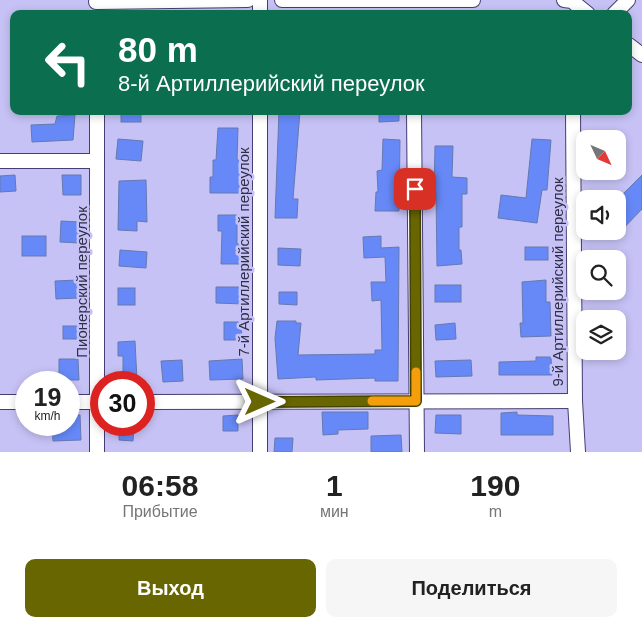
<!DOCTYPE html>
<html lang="ru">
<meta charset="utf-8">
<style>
:root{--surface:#fff;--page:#f6f6f6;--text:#222;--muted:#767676;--accent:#686600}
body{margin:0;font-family:Helvetica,sans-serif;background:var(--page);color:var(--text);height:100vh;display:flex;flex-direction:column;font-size:19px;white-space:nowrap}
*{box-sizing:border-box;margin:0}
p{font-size:16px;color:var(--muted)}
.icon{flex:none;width:28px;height:28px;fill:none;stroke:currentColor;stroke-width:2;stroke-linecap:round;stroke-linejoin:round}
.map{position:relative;height:452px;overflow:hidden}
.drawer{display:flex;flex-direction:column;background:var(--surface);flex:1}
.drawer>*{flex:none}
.guide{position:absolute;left:10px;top:10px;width:622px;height:105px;border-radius:10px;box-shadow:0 2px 8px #0003;background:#0b6e4f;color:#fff;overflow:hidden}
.needle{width:32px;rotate:134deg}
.tools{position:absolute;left:576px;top:130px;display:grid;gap:10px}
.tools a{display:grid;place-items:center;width:50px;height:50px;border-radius:10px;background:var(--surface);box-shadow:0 2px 8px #0003;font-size:25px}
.speed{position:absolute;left:15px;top:371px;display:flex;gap:10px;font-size:25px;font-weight:700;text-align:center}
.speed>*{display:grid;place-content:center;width:65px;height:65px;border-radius:50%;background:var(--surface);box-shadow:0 2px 8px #0003;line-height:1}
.speed small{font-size:12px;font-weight:400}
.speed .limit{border:8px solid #d22;background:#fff;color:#111}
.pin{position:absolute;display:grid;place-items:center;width:42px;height:42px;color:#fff;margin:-21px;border-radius:10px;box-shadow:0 2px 8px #0006}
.me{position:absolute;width:55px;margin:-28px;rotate:90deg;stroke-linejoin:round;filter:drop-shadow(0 0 4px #0008)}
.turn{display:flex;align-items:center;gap:18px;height:105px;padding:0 25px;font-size:22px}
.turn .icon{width:65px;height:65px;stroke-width:2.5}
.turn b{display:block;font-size:35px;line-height:42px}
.eta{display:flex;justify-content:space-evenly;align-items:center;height:85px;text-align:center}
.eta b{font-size:30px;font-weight:700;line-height:35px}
.cta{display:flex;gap:10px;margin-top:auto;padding:10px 25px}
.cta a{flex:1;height:58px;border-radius:10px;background:var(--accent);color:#fff;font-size:20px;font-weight:700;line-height:58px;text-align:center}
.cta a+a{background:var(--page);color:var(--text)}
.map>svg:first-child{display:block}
</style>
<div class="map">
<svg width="642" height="452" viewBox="0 0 642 452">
<rect width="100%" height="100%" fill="#c6c2f5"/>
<g fill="#6789f8" stroke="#6579b1">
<rect x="121" y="111" width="20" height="11"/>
<polygon points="279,111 300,111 293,199 298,199 297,218 275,218"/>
<polygon points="379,111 399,111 399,121 379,122"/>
<polygon points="75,115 73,140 32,142 31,125 55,124 57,116"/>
<polygon points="218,128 238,128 237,160 240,160 240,193 210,193 210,177 213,177 213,160 216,160"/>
<polygon points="118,139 143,141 141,161 116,159"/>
<polygon points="383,139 400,140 399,211 375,211 376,192 378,192 377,171 382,170"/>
<polygon points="532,139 551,140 547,190 542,190 537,223 498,218 501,195 526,198"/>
<polygon points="435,146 453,146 452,177 467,178 467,194 462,194 462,227 459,227 459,250 461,250 462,264 437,266 436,193 434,193"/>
<polygon points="15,175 16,191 0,192 0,176"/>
<polygon points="62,175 81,175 81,195 63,195"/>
<polygon points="642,175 642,209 618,234 618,199"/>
<polygon points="146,180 147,222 137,221 137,231 118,230 119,181"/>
<polygon points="218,215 237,215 237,244 241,244 240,264 221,264 222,231 218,231"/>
<polygon points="61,221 80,222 79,243 60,242"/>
<rect x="22" y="236" width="24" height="20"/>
<polygon points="381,236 381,248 399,247 398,381 375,381 375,378 316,380 316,377 278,379 275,338 277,321 296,321 296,323 301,323 298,355 375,354 375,350 382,350 381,300 372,301 371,282 386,282 385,257 364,258 363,237"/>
<rect x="525" y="247" width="23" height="13"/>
<polygon points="278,248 301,249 300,266 278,265"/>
<polygon points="120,250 147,252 146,268 119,266"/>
<polygon points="78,280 79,298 56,299 55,281"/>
<polygon points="546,280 546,302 550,302 551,336 521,337 520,323 523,323 522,282"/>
<rect x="435" y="285" width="26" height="17"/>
<polygon points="216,287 244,287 243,304 216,303"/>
<rect x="118" y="288" width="17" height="17"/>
<polygon points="279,292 297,292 297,305 279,304"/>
<polygon points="224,322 241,322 242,340 224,340"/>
<polygon points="455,323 456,339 436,340 435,325"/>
<rect x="63" y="326" width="17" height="13"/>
<polygon points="135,341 137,380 123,380 123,356 118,356 118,342"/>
<polygon points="536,357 551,357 552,375 499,375 499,362 536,361"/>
<polygon points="59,359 78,359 79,380 59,380"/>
<polygon points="242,359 243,379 210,380 209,361"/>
<polygon points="182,360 183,381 163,382 161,361"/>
<polygon points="471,360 472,376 436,377 435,361"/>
<polygon points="322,412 368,412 368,429 338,430 338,434 323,435"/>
<polygon points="517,412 517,415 553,416 553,435 501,435 501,413"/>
<polygon points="69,415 80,415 81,440 53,441 52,425 69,425"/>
<polygon points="238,415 238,431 223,431 223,416"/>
<polygon points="436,415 461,415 461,434 435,433"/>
<polygon points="119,425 134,425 133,441 119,440"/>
<polygon points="401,435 402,452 371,452 371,436"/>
<polygon points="275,438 293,438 292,452 274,452"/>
</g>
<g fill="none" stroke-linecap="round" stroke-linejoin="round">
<g stroke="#453d73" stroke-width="16">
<g id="minor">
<polyline points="282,0 473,0"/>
<polyline points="564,0 572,1 588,14"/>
<polyline points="96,2 248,0"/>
<polyline points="260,14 260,0"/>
<polyline points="614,14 628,0"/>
<polyline points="629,45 642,55"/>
<polyline points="97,111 97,452"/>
<polyline points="414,111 417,452"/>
<polyline points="573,111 575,401 578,452"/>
<polyline points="0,161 97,161"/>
<polyline points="0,402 26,402"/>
<polyline points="69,402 101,402"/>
<polyline points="144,402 575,401"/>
<polyline points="260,452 260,111"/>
</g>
</g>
<use href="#minor" stroke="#fff" stroke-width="14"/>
</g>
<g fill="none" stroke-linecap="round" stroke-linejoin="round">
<g stroke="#444200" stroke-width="12">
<polyline id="route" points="260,402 416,401 415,189"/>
</g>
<use href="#route" stroke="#686600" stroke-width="9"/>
<polyline stroke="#f59e0b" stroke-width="9" points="372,401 416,401 416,372"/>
</g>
<g text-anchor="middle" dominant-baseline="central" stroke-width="5" stroke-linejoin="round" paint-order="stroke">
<g font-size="15" fill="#302d47" stroke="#c6c2f5">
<text transform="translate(243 252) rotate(-90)">7-й Артиллерийский переулок</text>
<text transform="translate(81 282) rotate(-90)">Пионерский переулок</text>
<text transform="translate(557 282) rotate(-90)">9-й Артиллерийский переулок</text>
</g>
</g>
</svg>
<div class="tools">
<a><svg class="needle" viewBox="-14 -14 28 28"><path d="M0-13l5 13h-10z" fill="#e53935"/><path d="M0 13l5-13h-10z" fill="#767676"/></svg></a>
<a><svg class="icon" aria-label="sound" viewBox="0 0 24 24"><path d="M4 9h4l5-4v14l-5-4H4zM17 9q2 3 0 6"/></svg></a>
<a><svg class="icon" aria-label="search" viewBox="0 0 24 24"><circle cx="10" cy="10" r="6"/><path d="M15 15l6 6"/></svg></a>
<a><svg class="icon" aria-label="layers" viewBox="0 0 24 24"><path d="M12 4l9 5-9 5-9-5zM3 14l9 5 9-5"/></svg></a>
</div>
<div class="speed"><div>19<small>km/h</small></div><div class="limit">30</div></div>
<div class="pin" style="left:415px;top:189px;background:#d93025"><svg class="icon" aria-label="arrive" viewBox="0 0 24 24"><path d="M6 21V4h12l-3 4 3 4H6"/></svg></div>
<svg class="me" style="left:260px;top:402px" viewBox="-20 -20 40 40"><path d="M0-17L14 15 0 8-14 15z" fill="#686600" stroke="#fff" stroke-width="4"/></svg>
<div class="guide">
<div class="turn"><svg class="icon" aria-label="left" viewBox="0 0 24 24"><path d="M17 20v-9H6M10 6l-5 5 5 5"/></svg><div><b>80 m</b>8-й Артиллерийский переулок</div></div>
</div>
</div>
<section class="drawer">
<div class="eta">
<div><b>06:58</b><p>Прибытие</p></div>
<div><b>1</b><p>мин</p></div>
<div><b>190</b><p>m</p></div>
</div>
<div class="cta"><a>Выход</a><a>Поделиться</a></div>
</section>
